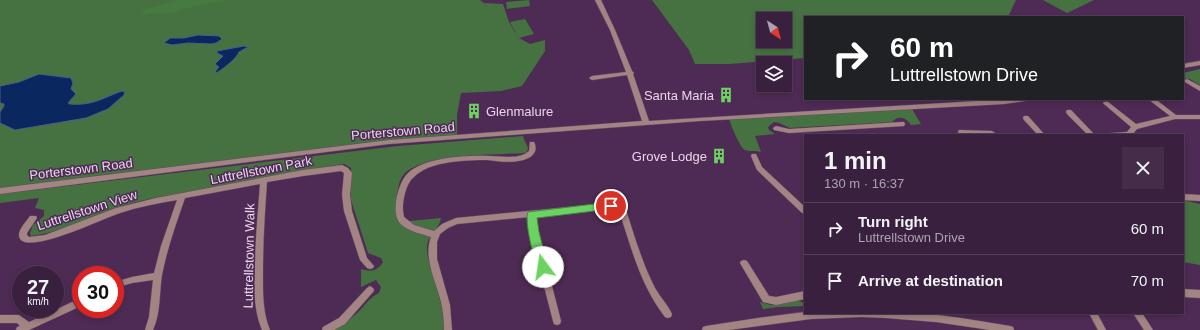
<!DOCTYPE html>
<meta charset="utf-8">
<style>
:root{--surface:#3a203f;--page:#452d4a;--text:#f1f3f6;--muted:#aba3b0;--line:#543e59}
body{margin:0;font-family:Helvetica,sans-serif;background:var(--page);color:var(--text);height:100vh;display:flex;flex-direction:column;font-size:15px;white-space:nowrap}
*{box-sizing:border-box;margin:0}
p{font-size:13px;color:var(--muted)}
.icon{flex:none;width:22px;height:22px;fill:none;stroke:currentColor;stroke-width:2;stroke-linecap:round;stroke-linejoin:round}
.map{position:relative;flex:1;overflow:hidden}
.panel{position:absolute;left:804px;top:134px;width:380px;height:180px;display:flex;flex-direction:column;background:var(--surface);border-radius:0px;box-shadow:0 2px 6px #0003,0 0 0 1px var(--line)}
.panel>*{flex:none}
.guide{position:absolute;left:804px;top:16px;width:380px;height:84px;border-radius:0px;box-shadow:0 2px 6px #0003,0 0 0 1px var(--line);background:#202124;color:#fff;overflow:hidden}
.needle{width:26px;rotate:144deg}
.buttons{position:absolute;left:756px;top:12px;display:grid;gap:8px}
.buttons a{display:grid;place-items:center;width:36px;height:36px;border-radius:0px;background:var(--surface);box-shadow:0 2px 6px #0003,0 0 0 1px var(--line);font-size:20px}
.speed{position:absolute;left:12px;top:266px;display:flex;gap:8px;font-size:20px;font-weight:700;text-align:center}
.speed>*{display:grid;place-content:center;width:52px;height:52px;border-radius:50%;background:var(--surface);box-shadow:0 2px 6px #0003,0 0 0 1px var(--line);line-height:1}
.speed small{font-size:10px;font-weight:400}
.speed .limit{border:6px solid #d22;background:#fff;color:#111}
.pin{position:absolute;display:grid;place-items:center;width:34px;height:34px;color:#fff;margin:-17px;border:2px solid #fff;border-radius:50%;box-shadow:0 1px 4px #0007}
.me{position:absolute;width:44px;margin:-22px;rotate:346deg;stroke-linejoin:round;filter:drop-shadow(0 0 3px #0008)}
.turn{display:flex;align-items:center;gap:14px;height:84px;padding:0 20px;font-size:18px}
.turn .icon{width:52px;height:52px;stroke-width:2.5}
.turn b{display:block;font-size:28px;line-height:34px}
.round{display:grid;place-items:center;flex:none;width:42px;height:42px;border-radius:0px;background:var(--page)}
.head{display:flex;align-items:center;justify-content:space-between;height:68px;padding:0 20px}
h1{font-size:24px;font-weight:700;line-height:30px}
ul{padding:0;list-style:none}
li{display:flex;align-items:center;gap:12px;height:52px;padding:0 20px;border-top:1px solid var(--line)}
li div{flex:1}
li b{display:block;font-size:15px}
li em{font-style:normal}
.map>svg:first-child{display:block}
</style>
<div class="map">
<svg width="1200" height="330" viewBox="0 0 1200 330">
<rect width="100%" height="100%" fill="#4e2b54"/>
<g fill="#457240" fill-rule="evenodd">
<polygon points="0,0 480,0 484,3 503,4 509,22 518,37 510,22 525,19 534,34 519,38 530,44 545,40 545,51 522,86 501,91 461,93 457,115 457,138 389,142 0,190"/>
<polygon points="529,0 530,6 507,9 506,2"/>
<path d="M652,0H1016L1008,17H805V58L729,64H695L689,50ZM763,19H785V41H763Z"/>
<polygon points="1043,0 1094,0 1067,13"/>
<polygon points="1200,69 1200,85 1190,79 1183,78 1183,73"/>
<path d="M912,109L921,124L911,125C906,117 898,115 892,122L790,128L779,123L774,122L768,127L769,130L775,134L755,136L761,152C755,150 750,152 745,150C740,148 731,125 729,119Z"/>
<path d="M523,136C524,142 528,144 528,150L525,153C498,155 416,153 402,177C398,183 398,192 397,198C397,206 396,214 399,222L441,218C439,230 427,235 427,248C427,260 432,270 435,281C440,298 444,313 444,330H333C343,324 354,317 362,308C368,301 371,297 379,293L381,287L376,280L361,287V269C371,272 378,271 383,262L381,258L368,253L351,200V168L344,164C303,170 263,179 222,187C191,193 159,195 129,204C95,213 66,232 31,236L30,233L33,225L44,216V210L35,208L39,198L0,203V194L398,146Z"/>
<polygon points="1183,200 1200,204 1200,265 1183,262"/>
<polygon points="797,300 802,302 805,306 778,307 763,309 760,302 771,305"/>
</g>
<polygon fill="#457b3f" points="180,0 230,0 191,7 172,13 145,14 141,10"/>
<g fill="#0a2760" stroke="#4d5b8a">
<polygon points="198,35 219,36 222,39 216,43 211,44 188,43 172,45 164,43 170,38 184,38"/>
<path d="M244,46L248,47L239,52C237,58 222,70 216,73L215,72L219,67L215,64L223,56L217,53V51Z"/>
<path d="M39,74L71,78L73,83L71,89L76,94L68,103L70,104C93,106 102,98 122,91L125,92L124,95L108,109L86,118L15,130L0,123V112L4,106V104L0,103V86L19,82Z"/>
</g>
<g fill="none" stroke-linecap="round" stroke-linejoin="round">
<g stroke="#6a496f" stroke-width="1">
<g id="minor">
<polygon points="595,0 601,0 615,30 632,71 634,73 633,74 649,121 1010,99 1028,99 1025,101 1004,104 700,121 389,144 0,194 0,188 389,140 642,121 627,75 592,80 589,78 592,76 626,72 610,30"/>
<polygon points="1200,61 1200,65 1183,68 1183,64"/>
<polygon points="1187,79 1200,86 1200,91 1185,82 1184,81 1185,80"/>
<polygon points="1148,99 1155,99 1176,115 1200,115 1200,119 1175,119 1137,129 1132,135 1108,135 1111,133 1127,132 1131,127 1104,104 1103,103 1104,102 1108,102 1136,124 1170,116"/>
<polygon points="1067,110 1071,110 1095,135 1088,135 1067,114 1066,112"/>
<polygon points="1024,116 1028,116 1045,135 1038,135 1024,120 1023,118"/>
<polygon points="902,122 904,122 905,124 904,126 789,133 774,130 773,128 776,126 789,129"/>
<polygon points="959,130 992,131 995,133 993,135 961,134 959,134 958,132"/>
<path d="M530,142H534C540,154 528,160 518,161C508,163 497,161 487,160C466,160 429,161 414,177C409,181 407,187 405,193C403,201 402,209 404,217L414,225L434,231L442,224L456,218L611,203L622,206L627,213C635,238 643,265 655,288C660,297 668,305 672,314L671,317L668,318L665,317C641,286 632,250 620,214L617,210L611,209L536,216L538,232L561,321L560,324L557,325L554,324L553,321L530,232L529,217L457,224L448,228L440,234L437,242V259L450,305L452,330H444C444,320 443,311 441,302C436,281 423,258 431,237C422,234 411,232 403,226C395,220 395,210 396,201C398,191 401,180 408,173C425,157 468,155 490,156C503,156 519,160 529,151Z"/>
<polygon points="752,154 756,154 762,167 805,207 805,214 802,213 757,170 751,156"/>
<path d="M342,165L348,168L352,173L350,195L352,211L367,258L374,266L373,268L370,269L367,268L360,260L344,211L342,195L344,173L341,171L303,176L267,182C265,211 263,240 263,269C263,290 262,311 270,330H262C254,311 254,290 255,270C255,241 258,212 260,184L185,198C176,224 167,249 162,275C159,294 161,312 153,330H145L149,317L153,280L132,283L115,288V282L132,277L154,273L161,246L177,200C158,203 138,207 120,213C102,219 34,252 21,240C14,233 27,221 30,216H36L37,218L27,233V235L29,237L45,235L116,208L156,198L303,170Z"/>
<polygon points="1183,194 1200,195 1200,201 1183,200"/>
<polygon points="744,260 747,261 769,296 776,297 805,291 805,299 776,305 763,302 740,263 741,261"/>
<polygon points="370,286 373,288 374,290 373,292 345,324 334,330 322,330 323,327 339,318 367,288"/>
<polygon points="1183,289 1200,290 1200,298 1183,297"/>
<polygon points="81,298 81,306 29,330 16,330 17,327 20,326 17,323 0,323 0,315 19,315 29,322"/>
<polygon points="805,312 805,313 921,313 961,318 1010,326 1013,327 1014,330 990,330 936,322 886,318 861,317 811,319 729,330 702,330 703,327 706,326 758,318"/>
<polygon points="1089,313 1097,313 1106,330 1098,330"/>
<polygon points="1133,313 1142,313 1153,330 1144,330"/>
</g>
</g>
<use href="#minor" fill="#a28482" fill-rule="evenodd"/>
</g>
<path fill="#6cd362" stroke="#468940" d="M611,202L615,203L616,206L615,208L611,209L537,218L539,232L548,267L546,270L543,272L539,270C534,261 524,221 528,212Z"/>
<defs>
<g id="building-bare" transform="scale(1.2)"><path d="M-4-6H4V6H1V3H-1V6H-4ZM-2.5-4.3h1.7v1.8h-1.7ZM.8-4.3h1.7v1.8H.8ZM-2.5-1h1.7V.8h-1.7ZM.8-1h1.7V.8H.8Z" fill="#6cd362" stroke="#4e2b54" stroke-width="2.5" paint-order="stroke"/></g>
</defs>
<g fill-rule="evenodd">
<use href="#building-bare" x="726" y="95"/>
<use href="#building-bare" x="474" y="111"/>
<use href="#building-bare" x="719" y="156"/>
</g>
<g text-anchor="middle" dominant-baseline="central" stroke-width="3" stroke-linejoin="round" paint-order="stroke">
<g font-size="13" fill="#e9d4ec" stroke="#4e2b54" text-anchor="end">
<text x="714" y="95">Santa Maria</text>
<text x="486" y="111" text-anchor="start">Glenmalure</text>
<text x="707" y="156">Grove Lodge</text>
</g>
<g font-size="13" fill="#e9d4ec" stroke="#4e2b54">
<text transform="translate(403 131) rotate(-5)">Porterstown Road</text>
<text transform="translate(81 169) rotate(-7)">Porterstown Road</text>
<text transform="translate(261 170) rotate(-11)">Luttrellstown Park</text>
<text transform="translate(87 210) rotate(-18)">Luttrellstown View</text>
<text transform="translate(249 256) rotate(-89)">Luttrellstown Walk</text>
</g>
</g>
</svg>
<div class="buttons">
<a><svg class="needle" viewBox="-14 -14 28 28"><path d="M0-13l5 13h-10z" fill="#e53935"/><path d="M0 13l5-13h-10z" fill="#aba3b0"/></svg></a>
<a><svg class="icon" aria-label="layers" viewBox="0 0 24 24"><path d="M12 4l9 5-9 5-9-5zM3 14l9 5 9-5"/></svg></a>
</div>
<div class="speed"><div>27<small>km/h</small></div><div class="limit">30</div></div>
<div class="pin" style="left:611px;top:206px;background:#d93025"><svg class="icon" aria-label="arrive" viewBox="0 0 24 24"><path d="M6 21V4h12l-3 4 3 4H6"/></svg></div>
<svg class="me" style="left:543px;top:267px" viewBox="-20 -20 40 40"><circle r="19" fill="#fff"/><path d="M0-13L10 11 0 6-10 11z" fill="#6cd362"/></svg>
<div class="guide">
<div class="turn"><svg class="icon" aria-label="right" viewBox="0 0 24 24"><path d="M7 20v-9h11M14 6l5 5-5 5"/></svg><div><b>60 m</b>Luttrellstown Drive</div></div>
</div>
<section class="panel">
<div class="head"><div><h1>1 min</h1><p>130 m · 16:37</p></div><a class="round"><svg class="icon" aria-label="close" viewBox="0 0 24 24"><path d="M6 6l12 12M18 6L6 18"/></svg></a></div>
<ul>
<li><svg class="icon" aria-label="right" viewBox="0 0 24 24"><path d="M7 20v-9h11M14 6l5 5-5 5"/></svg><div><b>Turn right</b><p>Luttrellstown Drive</p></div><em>60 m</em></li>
<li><svg class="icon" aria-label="arrive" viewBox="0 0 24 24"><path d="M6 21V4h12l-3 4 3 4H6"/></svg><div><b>Arrive at destination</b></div><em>70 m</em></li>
</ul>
</section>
</div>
